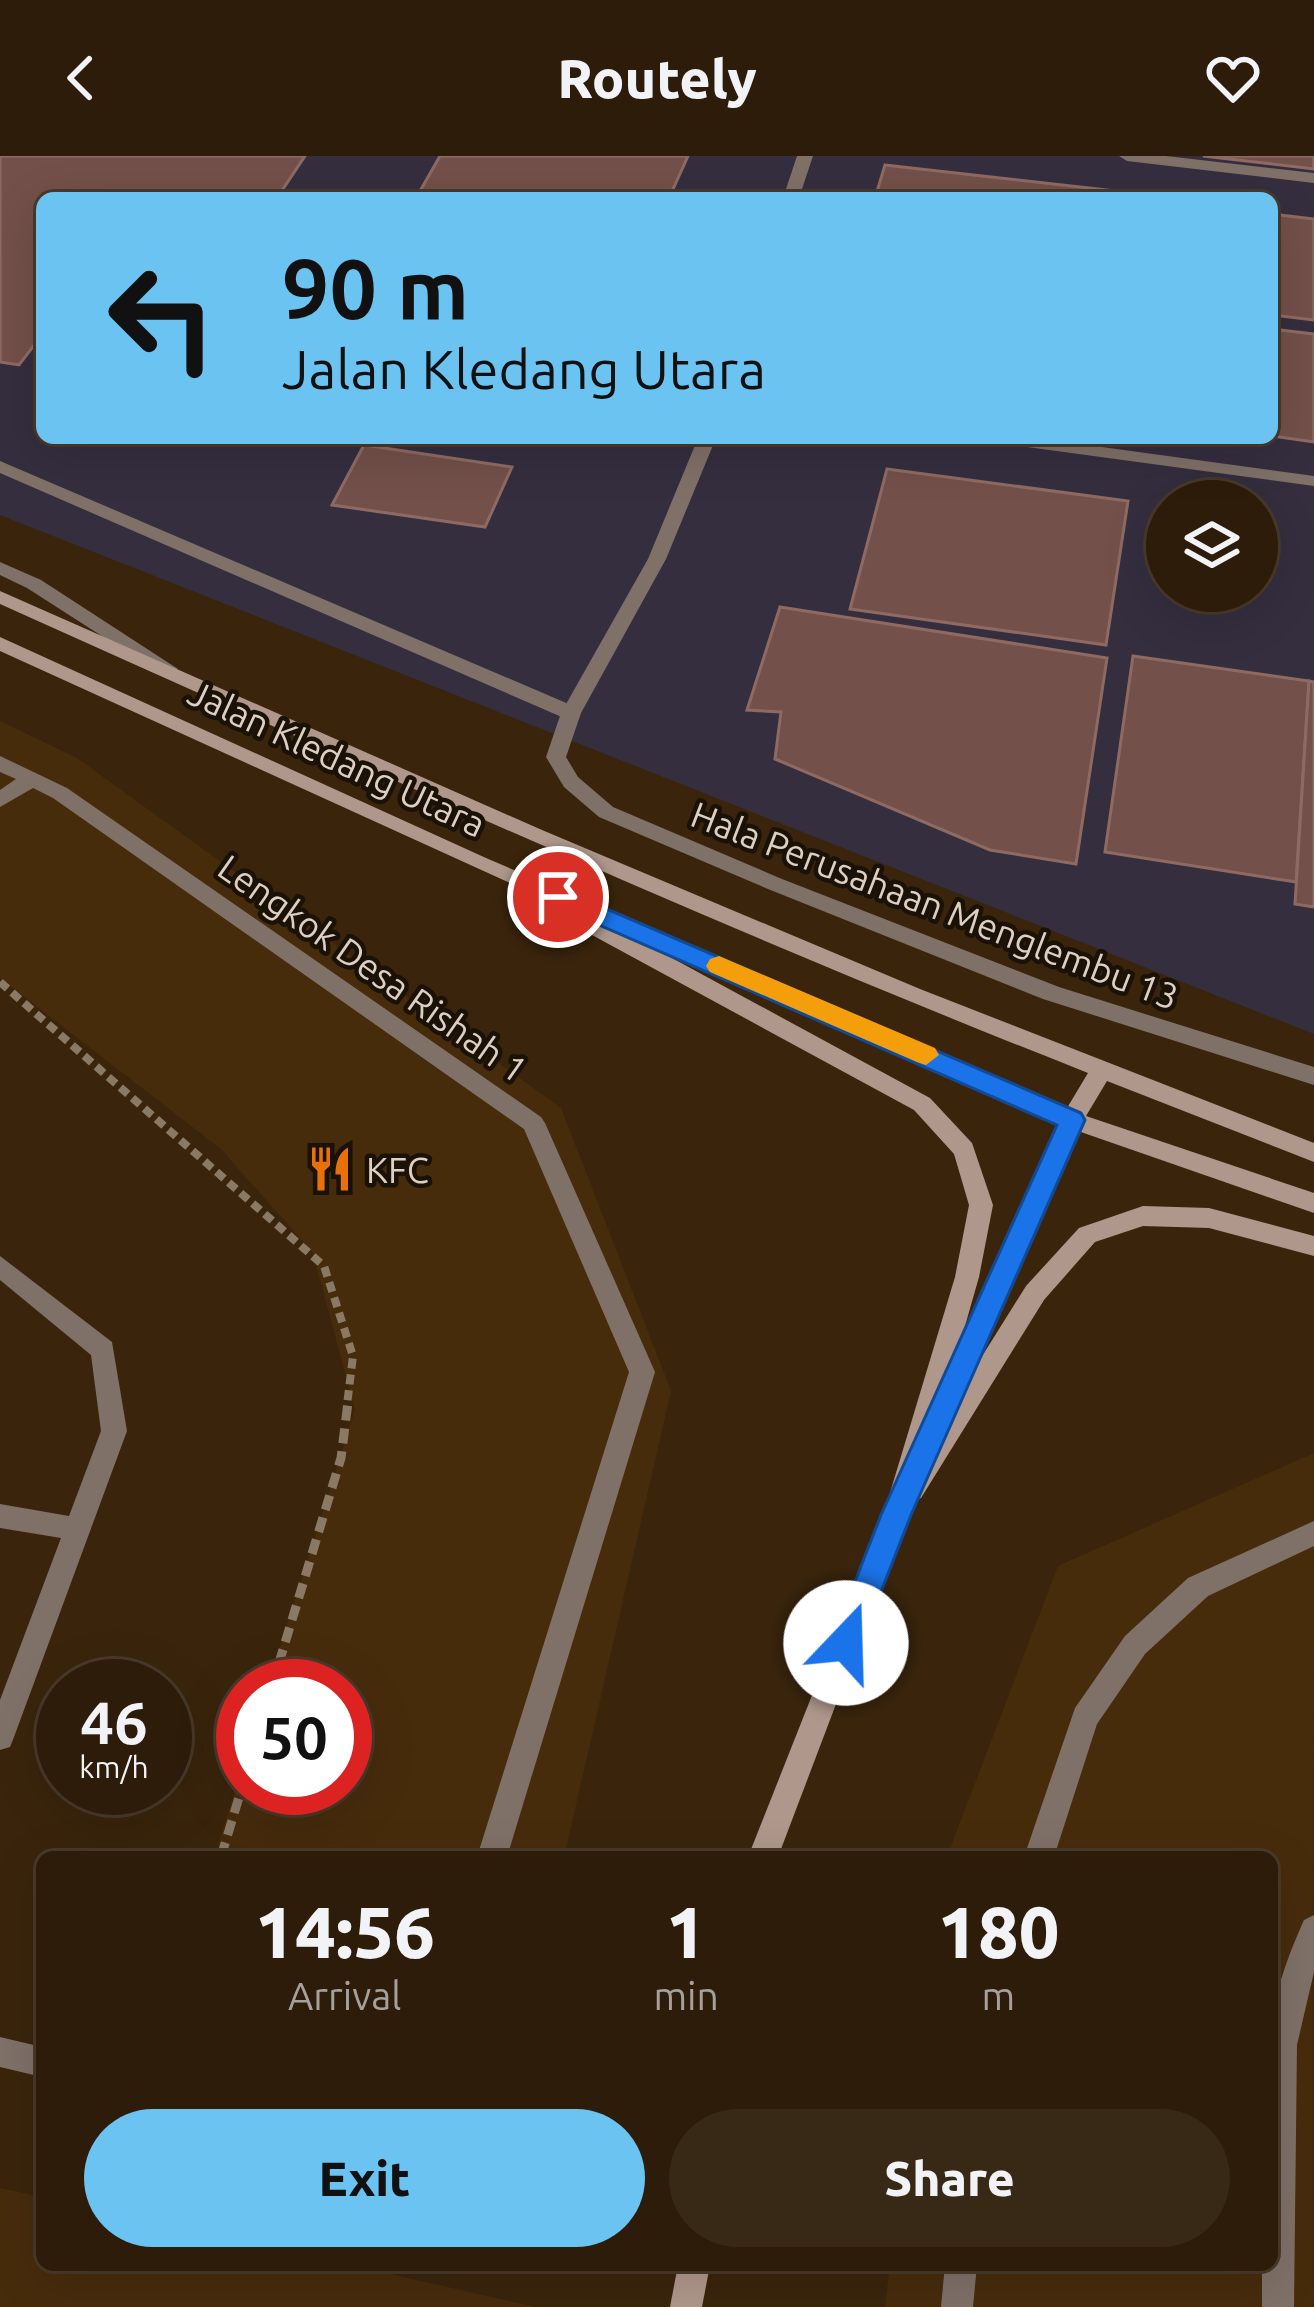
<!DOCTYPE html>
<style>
:root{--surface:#2c1c09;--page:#382917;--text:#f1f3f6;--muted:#a6a19c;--line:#483a2a;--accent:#6bc3f2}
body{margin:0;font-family:Ubuntu,sans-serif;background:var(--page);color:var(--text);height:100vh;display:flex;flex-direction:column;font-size:45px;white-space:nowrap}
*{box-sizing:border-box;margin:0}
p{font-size:39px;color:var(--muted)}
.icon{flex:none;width:66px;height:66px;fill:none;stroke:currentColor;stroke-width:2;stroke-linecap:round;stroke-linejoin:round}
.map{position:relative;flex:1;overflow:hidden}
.panel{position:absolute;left:36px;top:1695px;width:1242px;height:420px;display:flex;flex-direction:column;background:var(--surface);border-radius:18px;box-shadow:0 12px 48px #0002,0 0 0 3px var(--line)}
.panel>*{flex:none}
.hud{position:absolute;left:36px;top:36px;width:1242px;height:252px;border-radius:18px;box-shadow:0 12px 48px #0002,0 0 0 3px var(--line);background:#6bc3f2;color:#111;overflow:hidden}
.buttons{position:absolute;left:1146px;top:324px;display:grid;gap:24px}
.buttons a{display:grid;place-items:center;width:132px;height:132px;border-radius:50%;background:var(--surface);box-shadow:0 12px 48px #0002,0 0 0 3px var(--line);font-size:60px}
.speed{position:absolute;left:36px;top:1503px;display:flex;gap:24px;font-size:60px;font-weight:700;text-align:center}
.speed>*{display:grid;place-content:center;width:156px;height:156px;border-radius:50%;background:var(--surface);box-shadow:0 12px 48px #0002,0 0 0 3px var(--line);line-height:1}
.speed small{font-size:30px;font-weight:400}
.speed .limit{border:18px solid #d22;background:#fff;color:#111}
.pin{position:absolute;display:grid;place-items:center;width:102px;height:102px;color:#fff;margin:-51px;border:6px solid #fff;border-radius:50%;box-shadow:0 3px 12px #0007}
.me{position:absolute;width:132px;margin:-66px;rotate:21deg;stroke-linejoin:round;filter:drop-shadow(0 0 9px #0008)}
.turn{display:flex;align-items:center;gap:42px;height:252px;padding:0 48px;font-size:54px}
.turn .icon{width:156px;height:156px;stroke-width:2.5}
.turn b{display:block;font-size:84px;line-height:102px}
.eta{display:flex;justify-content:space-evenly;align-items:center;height:204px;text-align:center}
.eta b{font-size:72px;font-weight:800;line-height:84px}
.action{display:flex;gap:24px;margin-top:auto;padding:24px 48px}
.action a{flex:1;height:138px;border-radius:72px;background:var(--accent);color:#111;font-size:48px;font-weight:800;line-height:138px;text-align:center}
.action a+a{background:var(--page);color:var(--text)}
header{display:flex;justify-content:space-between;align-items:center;height:156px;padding:0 48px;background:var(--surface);font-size:54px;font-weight:800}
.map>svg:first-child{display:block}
</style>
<header><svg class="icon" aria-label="back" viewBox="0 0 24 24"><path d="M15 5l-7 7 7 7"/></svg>Routely<svg class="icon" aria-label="heart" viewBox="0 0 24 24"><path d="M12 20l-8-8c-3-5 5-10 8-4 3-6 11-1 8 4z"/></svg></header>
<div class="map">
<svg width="1314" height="2151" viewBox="0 0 1314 2151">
<rect width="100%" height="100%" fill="#3a250c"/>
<g fill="#472c0c">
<polygon points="0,565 77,602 561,952 671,1235 564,1701 214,1701 243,1609 243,1632 345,1632 345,1530 268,1530 355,1254 313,1097 221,993 0,822"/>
<polygon points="1314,1297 1313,2151 885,2151 890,2109 1272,2109 1272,1701 947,1701 1058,1410"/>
<polygon points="0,2032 42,2041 42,2109 351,2109 535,2151 0,2151"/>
</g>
<path fill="#342e3f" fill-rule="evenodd" d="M0,0H1314V878L0,359ZM42,42H1272V282H42ZM1167,345H1257V435H1167Z"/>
<g fill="#735049" stroke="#8f6a62" stroke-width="3">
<polygon points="0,0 305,0 277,42 42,42 42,179 19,209 0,206"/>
<polygon points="440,0 688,0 669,42 416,42"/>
<polygon points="1203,0 1314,0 1314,13"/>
<polygon points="885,9 1160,40 875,42"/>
<polygon points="1272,58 1314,63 1314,164 1272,159"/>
<polygon points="1272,173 1314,178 1314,286 1272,280"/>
<polygon points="364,289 512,311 485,371 332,349"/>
<polygon points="887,313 1128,345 1106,489 850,453"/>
<polygon points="780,451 1107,502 1076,708 990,694 775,603 781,556 747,554"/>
<polygon points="1133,500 1309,525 1296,726 1105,696"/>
<polygon points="1309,525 1314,526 1314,751 1295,748"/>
</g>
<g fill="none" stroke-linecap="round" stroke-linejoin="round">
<polyline stroke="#8a7965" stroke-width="8" stroke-dasharray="10 6" stroke-linecap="butt" points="0,826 324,1110 353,1200 347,1249"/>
<g stroke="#8a7965" stroke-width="9" stroke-dasharray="15 8" stroke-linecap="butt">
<polyline points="272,1530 341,1302 348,1246"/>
<polyline points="221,1701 243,1628"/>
</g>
<g fill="#7f7068" fill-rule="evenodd">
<polygon points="0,305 578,552 581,557 571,564 564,562 0,317"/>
<polygon points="0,406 41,424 178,513 168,519 161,518 27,432 0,419"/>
<path d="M1314,1759V1816L1297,1889L1294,2151H1262V2109H1272V1861C1278,1827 1290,1795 1304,1764Z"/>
</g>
<g fill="#7f7068" fill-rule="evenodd">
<polygon points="797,0 813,0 799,42 783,42"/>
<polygon points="1119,0 1166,0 1314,17 1314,27 1127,5"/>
<polygon points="698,282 716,282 666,403 581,557 566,601 578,621 613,651 782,723 1059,831 1314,911 1314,929 1043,843 768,733 599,661 564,631 546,601 561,557 648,403"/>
<polygon points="988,282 1036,282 1314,320 1314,330 997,287"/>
<polygon points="0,600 67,632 541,961 545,967 655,1216 507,1701 477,1701 629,1216 524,973 53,642 33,632 0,651 0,634 16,623 0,616"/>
<polygon points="0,1100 112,1186 127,1275 14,1581 10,1591 0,1594 0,1544 61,1382 0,1372 0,1348 69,1360 101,1275 91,1199 0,1124"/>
<polygon points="1314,1365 1314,1390 1208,1440 1145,1498 1097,1568 1054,1701 1024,1701 1075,1552 1125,1480 1188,1422"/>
<polygon points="0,1881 42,1891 42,1921 0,1911"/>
<polygon points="945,2109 977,2109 973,2151 941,2151"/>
</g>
<g fill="#af978b" fill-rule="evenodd">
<path d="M0,435L542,674L920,833L1314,987V1006L1107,925L1086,960L1314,1037V1057L1078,975L974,1213L1026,1130L1079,1072L1143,1050L1209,1052L1314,1080V1100L1209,1072L1143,1070L1095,1086L1044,1144L921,1342L913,1345L778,1701H748L883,1360L955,1121L969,1049L954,998L914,954L592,779L589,773L596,766L0,495V481L486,702L1067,952L1088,917C720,772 361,610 0,448ZM648,789L1059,968L959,1191L979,1121L993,1049L972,987L930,942Z"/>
<polygon points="678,2109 710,2109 702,2151 670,2151"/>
</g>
</g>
<polygon fill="#1a73e8" stroke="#114b97" stroke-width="3" points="558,732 1081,957 1085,964 911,1359 857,1497 846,1502 835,1497 831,1487 881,1359 1057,969 549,747 546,741"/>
<polygon fill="#f59e0b" points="719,800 935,892 939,899 926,909 917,906 710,816 706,810 710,803"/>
<defs>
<g id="restaurant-bare" transform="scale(3.6)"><path d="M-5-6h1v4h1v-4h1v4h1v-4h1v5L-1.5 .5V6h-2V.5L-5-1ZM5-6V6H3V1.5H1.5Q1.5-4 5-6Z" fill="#e8710a" stroke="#1a1107" stroke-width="2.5" paint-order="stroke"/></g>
</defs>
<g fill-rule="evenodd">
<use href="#restaurant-bare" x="330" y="1013"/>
</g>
<g text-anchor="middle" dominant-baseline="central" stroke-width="9" stroke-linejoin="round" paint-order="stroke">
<g font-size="36" fill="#ddcfc1" stroke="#1a1107">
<text transform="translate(337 602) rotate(25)">Jalan Kledang Utara</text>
<text transform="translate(935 749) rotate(21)">Hala Perusahaan Menglembu 13</text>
<text transform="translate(373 812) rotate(35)">Lengkok Desa Rishah 1</text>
</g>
<g font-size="36" fill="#ddcfc1" stroke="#1a1107" text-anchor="start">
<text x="366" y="1013">KFC</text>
</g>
</g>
</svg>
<div class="buttons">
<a><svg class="icon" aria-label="layers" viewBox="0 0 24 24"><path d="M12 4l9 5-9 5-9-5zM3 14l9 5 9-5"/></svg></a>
</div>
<div class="speed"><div>46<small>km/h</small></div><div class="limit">50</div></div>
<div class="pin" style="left:558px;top:741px;background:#d93025"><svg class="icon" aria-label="arrive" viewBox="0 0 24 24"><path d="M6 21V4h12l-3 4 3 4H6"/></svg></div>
<svg class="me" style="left:846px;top:1487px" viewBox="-20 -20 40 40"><circle r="19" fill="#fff"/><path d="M0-13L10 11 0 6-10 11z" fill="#1a73e8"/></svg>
<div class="hud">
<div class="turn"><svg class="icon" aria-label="left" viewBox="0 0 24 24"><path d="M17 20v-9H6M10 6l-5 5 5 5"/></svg><div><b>90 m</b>Jalan Kledang Utara</div></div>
</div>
<section class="panel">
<div class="eta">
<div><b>14:56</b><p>Arrival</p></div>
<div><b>1</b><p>min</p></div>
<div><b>180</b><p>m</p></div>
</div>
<div class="action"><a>Exit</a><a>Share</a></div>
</section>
</div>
